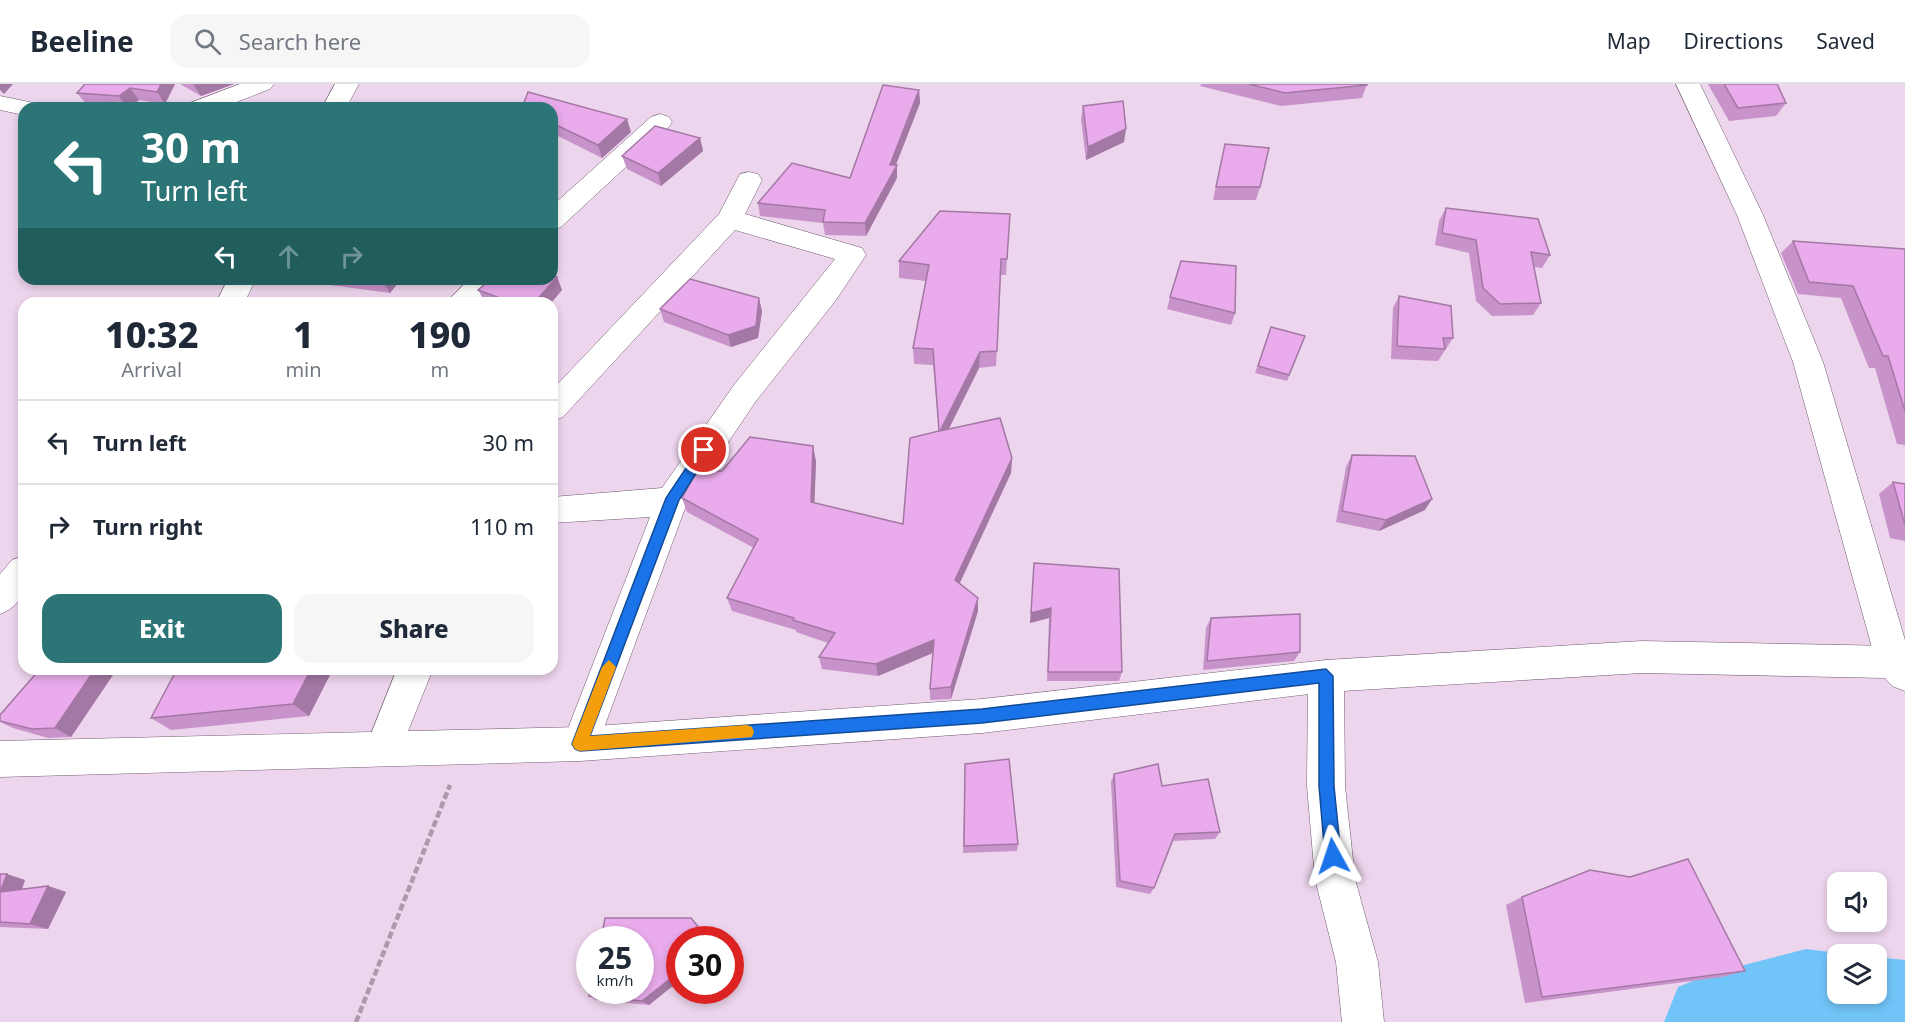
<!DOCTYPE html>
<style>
:root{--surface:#fff;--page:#f6f6f7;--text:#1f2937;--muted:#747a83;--line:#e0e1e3;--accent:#2b7576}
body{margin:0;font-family:"Noto Sans",sans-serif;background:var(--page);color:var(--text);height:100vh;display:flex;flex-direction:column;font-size:22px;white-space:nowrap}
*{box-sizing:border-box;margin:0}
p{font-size:20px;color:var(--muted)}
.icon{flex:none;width:33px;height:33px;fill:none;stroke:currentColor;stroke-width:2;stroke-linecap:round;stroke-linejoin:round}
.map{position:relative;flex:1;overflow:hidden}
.details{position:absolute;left:18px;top:213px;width:540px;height:378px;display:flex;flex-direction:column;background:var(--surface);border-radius:18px;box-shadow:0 3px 9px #0003}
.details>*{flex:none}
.hud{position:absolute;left:18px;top:18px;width:540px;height:183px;border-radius:18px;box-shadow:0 3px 9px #0003;background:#2b7576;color:#fff;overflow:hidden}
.controls{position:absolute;left:1827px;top:788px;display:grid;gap:12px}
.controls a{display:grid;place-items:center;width:60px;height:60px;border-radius:12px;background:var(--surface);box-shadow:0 3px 9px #0003;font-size:30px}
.speed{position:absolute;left:576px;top:842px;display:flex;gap:12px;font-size:30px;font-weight:700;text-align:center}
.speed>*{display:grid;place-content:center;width:78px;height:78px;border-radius:50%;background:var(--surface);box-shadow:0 3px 9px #0003;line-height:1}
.speed small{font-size:15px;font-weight:400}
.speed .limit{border:9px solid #d22;background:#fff;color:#111}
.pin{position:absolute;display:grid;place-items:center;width:51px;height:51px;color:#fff;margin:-26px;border:3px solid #fff;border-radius:50%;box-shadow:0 2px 6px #0007}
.me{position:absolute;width:66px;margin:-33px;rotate:355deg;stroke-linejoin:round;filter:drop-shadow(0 0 4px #0008)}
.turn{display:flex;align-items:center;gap:21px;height:126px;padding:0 24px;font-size:27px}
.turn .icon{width:78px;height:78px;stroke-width:2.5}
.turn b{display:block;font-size:42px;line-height:51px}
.lanes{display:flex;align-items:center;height:57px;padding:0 24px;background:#0003;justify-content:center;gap:30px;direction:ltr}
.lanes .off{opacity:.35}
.eta{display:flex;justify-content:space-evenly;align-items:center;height:102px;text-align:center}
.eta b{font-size:36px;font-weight:800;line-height:42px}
.button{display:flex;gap:12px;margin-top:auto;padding:12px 24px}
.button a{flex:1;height:69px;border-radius:18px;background:var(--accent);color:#fff;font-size:24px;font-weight:800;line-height:69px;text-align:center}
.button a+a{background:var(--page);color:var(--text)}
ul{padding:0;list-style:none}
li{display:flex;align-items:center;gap:18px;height:84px;padding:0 24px;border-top:2px solid var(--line)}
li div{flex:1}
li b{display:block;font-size:22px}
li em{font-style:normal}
header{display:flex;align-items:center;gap:36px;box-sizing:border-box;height:84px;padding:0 30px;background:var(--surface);border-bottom:2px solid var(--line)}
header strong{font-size:28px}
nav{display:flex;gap:33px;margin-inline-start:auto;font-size:21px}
.search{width:420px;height:54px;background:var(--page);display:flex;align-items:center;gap:15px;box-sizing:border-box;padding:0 21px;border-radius:18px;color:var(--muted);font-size:22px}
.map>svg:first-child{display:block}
</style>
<header>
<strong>Beeline</strong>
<div class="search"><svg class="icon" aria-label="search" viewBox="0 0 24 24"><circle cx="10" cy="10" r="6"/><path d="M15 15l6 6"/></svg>Search here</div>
<nav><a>Map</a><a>Directions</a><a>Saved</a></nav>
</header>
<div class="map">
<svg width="1905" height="938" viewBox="0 0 1905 938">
<rect width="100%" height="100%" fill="#edd5ed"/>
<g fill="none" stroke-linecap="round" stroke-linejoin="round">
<polygon fill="#71c4f8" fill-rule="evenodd" points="1806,865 1847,870 1838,870 1838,909 1876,909 1876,873 1905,876 1905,938 1664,938 1678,903 1713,889"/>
<g stroke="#6e5a6e" stroke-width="1">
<g id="street">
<polygon points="240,0 274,0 270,5 221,24 187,24 190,19"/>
<polygon points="1676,0 1700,0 1763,131 1823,278 1905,556 1905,590 1894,594 1882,589 1876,578 1793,278 1737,131"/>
<polygon points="0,12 34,19 37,24 24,24 24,31 0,26"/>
<polygon points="660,30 669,33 672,38 669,43 561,143 552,146 552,122 651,33"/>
<polygon points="749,88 758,90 762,96 745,130 862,164 866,171 836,216 756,317 687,419 598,660 593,672 580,677 567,672 562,660 650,433 552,439 552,413 662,404 734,301 835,175 735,146 563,333 552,337 552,306 719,130 740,90"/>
<polygon points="469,195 501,195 478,219 446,219"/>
<polygon points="1326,576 1339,581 1344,592 1345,702 1355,795 1378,878 1384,938 1342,938 1336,878 1315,795 1307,702 1308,592 1313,581"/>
<polygon points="397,585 433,585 396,677 383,682 370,677 365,665"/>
</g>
</g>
<g stroke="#6e5a6e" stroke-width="1">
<g id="secondary">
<polygon points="335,0 359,0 346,24 322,24"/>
<polygon points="228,195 256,195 244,219 216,219"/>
<path d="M24,472C24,497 28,520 0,530V490L12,476Z"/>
<polygon points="1642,557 1894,562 1905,566 1905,607 1892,602 1885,594 1642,589 1326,608 982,649 580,677 0,693 0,657 580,643 982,615 1326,576"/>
</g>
</g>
<polyline stroke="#ac99ac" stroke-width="4.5" stroke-dasharray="7 3" stroke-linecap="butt" points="356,938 450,701"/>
<use href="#street" fill="#fff" fill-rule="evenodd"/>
<use href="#secondary" fill="#fff" fill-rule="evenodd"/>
</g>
<g fill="#c893ca">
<polygon points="175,0 165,20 139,16 128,24 87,21 77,9"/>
<polygon points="180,0 234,0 201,12"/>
<polygon points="1201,0 1367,0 1362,14 1281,22 1200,2"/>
<polygon points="1708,0 1777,0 1786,19 1776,32 1729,37"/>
<polygon points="919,6 920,19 896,81 897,94 866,152 825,151 823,139 760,132 758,119 850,94"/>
<polygon points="1083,22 1124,58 1086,76 1081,35"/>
<polygon points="552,24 631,48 602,74 552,49"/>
<polygon points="700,54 703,67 661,102 627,85 622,72"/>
<polygon points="1225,60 1260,103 1256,116 1213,116"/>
<polygon points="1446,124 1550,171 1542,184 1534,183 1541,219 1533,231 1492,232 1476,217 1469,169 1435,161 1439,137"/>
<polygon points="1793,157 1905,165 1905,361 1897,360 1875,284 1869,284 1841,214 1798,210 1781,169"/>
<polygon points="1007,175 1006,191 1001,191 996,282 979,284 949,345 1012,374 1011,389 960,499 978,514 978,527 951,615 930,616 930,605 933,569 878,592 822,585 819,573 828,559 796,548 796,546 732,527 727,514 754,464 687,428 682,414 722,387 816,377 814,419 903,440 939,347 933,281 914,280 913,264 926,197 899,194 899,177"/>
<polygon points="557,193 562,206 551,219 486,219 485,218 478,206"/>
<polygon points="299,195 401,195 390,209 300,197"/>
<polygon points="1399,212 1453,254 1438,277 1391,275 1393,224"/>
<polygon points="1170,213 1235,229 1231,241 1167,225"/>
<polygon points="660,225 762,227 758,254 731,263 664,238"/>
<polygon points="1271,243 1305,252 1287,297 1255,289"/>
<polygon points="1352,371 1425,426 1379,447 1336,438 1346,383"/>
<polygon points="1893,398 1905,400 1905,457 1890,454 1879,410"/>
<polygon points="1034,479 1122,588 1119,597 1047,597 1049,534 1030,539"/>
<polygon points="1211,534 1300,568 1294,577 1203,586 1206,544"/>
<polygon points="40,585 117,585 71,653 48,654 13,644 0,638 0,631"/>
<polygon points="333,585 309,632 171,646 151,634"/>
<polygon points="965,680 1018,760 1017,767 963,769"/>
<polygon points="1114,690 1162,702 1220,748 1215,755 1173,757 1154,804 1150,810 1116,803 1111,698"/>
<polygon points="0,790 25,796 22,805 48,802 66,808 48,845 0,843"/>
<polygon points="1522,813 1745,887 1722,893 1525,919 1506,821"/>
<polygon points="680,855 680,896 649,921 596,916 589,912"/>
</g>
<g fill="#a378a4">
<polygon points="0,0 13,0 4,10 0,6"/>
<polygon points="161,0 175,0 165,20 157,8"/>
<polygon points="193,0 234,0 201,12"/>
<polygon points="130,4 139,16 128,24 119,12"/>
<polygon points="919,6 920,19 893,88 897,81 897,94 866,152 865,139"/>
<polygon points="627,35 631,48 602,74 598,61"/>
<polygon points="1126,45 1124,58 1086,76 1088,63"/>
<polygon points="700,54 703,67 661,102 658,89"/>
<polygon points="557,193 562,206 551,219 534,219"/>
<polygon points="383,195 401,195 390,209 382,196"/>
<polygon points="759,214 762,227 758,254 731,263 728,251"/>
<polygon points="980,268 979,284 940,362 940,347"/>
<polygon points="813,362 816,377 814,433 811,418"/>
<polygon points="1012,374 1011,389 955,509 955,496"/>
<polygon points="1432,415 1425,426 1379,447 1386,436"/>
<polygon points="978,514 978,527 951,615 951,603"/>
<polygon points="1051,524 1049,534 1030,539 1031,529"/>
<polygon points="934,556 935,568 878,592 876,580"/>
<polygon points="95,585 117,585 71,653 55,644"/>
<polygon points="311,585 333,585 309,632 293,620"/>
<polygon points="7,790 25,796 19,814 0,808"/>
<polygon points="48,802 66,808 48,845 30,840"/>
<polygon points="680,887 680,896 649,921 642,917"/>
</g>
<g fill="#e9abeb" stroke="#a378a4" stroke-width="1.5">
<polygon points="85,0 161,0 157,8 130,4 119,12 77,9"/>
<polygon points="1249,0 1367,0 1367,1 1285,9"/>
<polygon points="1724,0 1777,0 1786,19 1738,24"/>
<polygon points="883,1 919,6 890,81 897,81 865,139 823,138 825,126 758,119 792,79 850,94"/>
<polygon points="528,8 627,35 598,61 552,39 552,24 522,24"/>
<polygon points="1123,17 1126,45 1088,63 1083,22"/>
<polygon points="655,42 700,54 658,89 622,72"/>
<polygon points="1225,60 1269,64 1260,103 1216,103"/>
<polygon points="1446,124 1538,135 1550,171 1531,168 1541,219 1500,220 1483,204 1476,156 1442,149"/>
<polygon points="940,127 1010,130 1007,175 1001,175 997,267 980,268 940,347 1000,334 1012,374 955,496 978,514 951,603 930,605 934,556 876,580 819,573 835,549 793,536 794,534 727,514 758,455 682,414 697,387 722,387 750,353 813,362 811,418 903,440 910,354 939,347 933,265 913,264 929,181 899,177"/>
<polygon points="1793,157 1905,165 1905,327 1888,272 1883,272 1853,202 1809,198"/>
<polygon points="1181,177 1236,182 1235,229 1170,213"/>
<polygon points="552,191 557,193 534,219 513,219 478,206 491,195 552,195"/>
<polygon points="690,195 759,214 756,242 728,251 660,225"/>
<polygon points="1399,212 1451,222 1453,254 1443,254 1445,265 1397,262"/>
<polygon points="1271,243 1305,252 1289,291 1258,282"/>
<polygon points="1352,371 1415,372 1432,415 1386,436 1342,427"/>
<polygon points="1893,398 1905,400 1905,441"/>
<polygon points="1034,479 1119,485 1122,588 1048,588 1051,524 1031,529"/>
<polygon points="1300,530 1300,568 1207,577 1211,534"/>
<polygon points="40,585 95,585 55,644 32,645 0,637 0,631"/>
<polygon points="177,585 311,585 293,620 151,634"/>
<polygon points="1009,675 1018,760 964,762 965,680"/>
<polygon points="1158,680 1162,702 1208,695 1220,748 1175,750 1154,804 1120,797 1114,690"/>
<polygon points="1688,775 1745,887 1542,913 1522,813 1590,786 1630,793"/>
<polygon points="0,790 7,790 0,808 48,802 30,840 0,838"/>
<polygon points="605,834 691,834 708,855 680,855 680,887 642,917 589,912 590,906 640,906 640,855 601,855"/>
</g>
<polygon fill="#1a73e8" stroke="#114b97" stroke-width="1.5" points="704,361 711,366 679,416 590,652 982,625 1326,585 1333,592 1334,702 1341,772 1338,778 1333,780 1327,778 1325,772 1319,702 1319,599 982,639 580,667 575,665 572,660 666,414 700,363"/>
<polygon fill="#f59e0b" points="609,576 616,583 590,652 747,641 752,643 754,648 752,653 580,667 575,665 572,660 602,583"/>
</svg>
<div class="controls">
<a><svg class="icon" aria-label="sound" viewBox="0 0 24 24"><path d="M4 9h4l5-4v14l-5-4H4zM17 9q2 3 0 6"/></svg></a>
<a><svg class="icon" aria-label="layers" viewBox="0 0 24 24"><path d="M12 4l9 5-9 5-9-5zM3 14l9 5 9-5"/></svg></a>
</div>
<div class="speed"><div>25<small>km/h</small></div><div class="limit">30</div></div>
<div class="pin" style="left:704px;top:366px;background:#d93025"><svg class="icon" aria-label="arrive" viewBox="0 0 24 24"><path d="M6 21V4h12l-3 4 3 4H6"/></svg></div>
<svg class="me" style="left:1333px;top:772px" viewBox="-20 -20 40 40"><path d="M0-17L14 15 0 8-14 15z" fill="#1a73e8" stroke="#fff" stroke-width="4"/></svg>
<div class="hud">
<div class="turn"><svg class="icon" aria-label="left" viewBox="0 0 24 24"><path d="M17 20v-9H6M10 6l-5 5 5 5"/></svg><div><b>30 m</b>Turn left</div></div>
<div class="lanes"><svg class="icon" aria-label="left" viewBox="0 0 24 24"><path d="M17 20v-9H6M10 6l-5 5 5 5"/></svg><svg class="icon off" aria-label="ahead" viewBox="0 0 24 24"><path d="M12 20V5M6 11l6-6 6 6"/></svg><svg class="icon off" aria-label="right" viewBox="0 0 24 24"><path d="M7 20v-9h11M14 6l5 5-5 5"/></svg></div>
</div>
<section class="details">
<div class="eta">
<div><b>10:32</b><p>Arrival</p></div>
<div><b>1</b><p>min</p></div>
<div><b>190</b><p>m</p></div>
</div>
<ul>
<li><svg class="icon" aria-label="left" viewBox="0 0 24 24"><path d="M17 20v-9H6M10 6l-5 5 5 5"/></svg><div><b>Turn left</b></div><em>30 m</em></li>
<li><svg class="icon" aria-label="right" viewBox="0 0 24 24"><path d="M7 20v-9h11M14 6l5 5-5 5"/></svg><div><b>Turn right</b></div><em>110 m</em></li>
</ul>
<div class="button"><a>Exit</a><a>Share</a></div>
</section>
</div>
